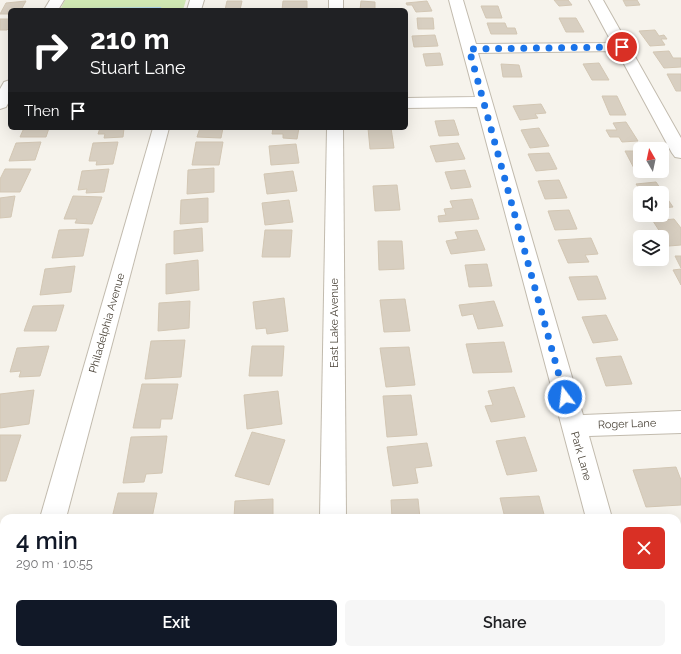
<!DOCTYPE html>
<meta charset="utf-8">
<style>
:root{--surface:#fff;--page:#f6f6f6;--text:#202124;--muted:#757577;--accent:#111827}
body{margin:0;font-family:Raleway,sans-serif;background:var(--page);color:var(--text);height:100vh;display:flex;flex-direction:column;font-size:15px;white-space:nowrap}
*{box-sizing:border-box;margin:0}
p{font-size:13px;color:var(--muted)}
.icon{flex:none;width:22px;height:22px;fill:none;stroke:currentColor;stroke-width:2;stroke-linecap:round;stroke-linejoin:round}
.map{position:relative;flex:1;overflow:hidden}
.panel{position:absolute;left:0px;top:514px;width:681px;height:140px;display:flex;flex-direction:column;background:var(--surface);border-radius:12px 12px 0 0;box-shadow:0 4px 16px #0002}
.panel>*{flex:none}
.hud{position:absolute;left:8px;top:8px;width:400px;height:122px;border-radius:6px;box-shadow:0 4px 16px #0002;background:#202124;color:#fff;overflow:hidden}
.needle{width:26px;rotate:351deg}
.fabs{position:absolute;left:633px;top:142px;display:grid;gap:8px}
.fabs a{display:grid;place-items:center;width:36px;height:36px;border-radius:6px;background:var(--surface);box-shadow:0 4px 16px #0002;font-size:20px}
.pin{position:absolute;display:grid;place-items:center;width:34px;height:34px;color:#fff;margin:-17px;border:2px solid #fff;border-radius:50%;box-shadow:0 1px 4px #0007}
.me{position:absolute;width:44px;margin:-22px;rotate:345deg;stroke-linejoin:round;filter:drop-shadow(0 0 3px #0008)}
.turn{display:flex;align-items:center;gap:14px;height:84px;padding:0 16px;font-size:18px}
.turn .icon{width:52px;height:52px;stroke-width:2.5}
.turn b{display:block;font-size:28px;line-height:34px}
.then{display:flex;align-items:center;height:38px;padding:0 16px;background:#0003;gap:8px;font-size:15px}
.round{display:grid;place-items:center;flex:none;width:42px;height:42px;border-radius:6px;background:var(--page)}
.head{display:flex;align-items:center;justify-content:space-between;height:68px;padding:0 16px}
h1{font-size:24px;font-weight:600;line-height:30px;color:var(--accent)}
.button{display:flex;gap:8px;margin-top:auto;padding:8px 16px}
.button a{flex:1;height:46px;border-radius:6px;background:var(--accent);color:#fff;font-size:16px;font-weight:600;line-height:46px;text-align:center}
.button a+a{background:var(--page);color:var(--text)}
.map>svg:first-child{display:block}
</style>
<div class="map">
<svg width="681" height="654" viewBox="0 0 681 654">
<rect width="100%" height="100%" fill="#f6f3ec"/>
<polygon fill="#d2eab5" points="65,0 186,0 183,10 60,10"/>
<polygon fill="#a9d4f2" points="161,7 162,10 81,10 86,8"/>
<g fill="#d8cfc1" stroke="#d3c7b4">
<polygon points="554,0 568,0 572,5 559,6"/>
<polygon points="623,0 637,0 640,5 626,6"/>
<polygon points="26,1 21,10 10,10 10,14 0,14 6,3"/>
<polygon points="227,1 242,1 240,10 225,10"/>
<polygon points="283,1 307,1 307,10 282,10"/>
<polygon points="361,1 375,2 375,10 360,10"/>
<polygon points="427,1 432,11 416,12 412,5 407,5 406,3"/>
<polygon points="481,6 498,6 502,18 486,18"/>
<polygon points="417,18 433,18 434,29 418,29"/>
<polygon points="559,18 576,18 584,32 566,32"/>
<polygon points="0,19 10,19 10,27 7,30 0,30"/>
<polygon points="487,23 505,23 507,28 515,28 517,34 491,34"/>
<polygon points="655,30 659,36 664,35 667,39 661,39 665,45 650,46 639,31"/>
<polygon points="435,35 438,46 414,47 412,36"/>
<polygon points="669,51 673,58 681,58 681,67 664,68 653,52"/>
<polygon points="440,53 443,65 426,66 423,54"/>
<polygon points="599,63 609,80 592,80 583,64"/>
<polygon points="501,64 519,65 522,77 503,77"/>
<polygon points="667,74 681,74 681,91 676,91"/>
<polygon points="602,96 617,96 626,115 610,115"/>
<polygon points="541,104 546,113 535,114 538,118 520,120 513,106"/>
<polygon points="454,120 459,135 439,136 435,121"/>
<polygon points="626,122 638,141 622,142 619,137 610,137 606,130 617,130 613,123"/>
<polygon points="24,128 49,128 46,137 20,137"/>
<polygon points="100,128 124,128 123,137 104,138 105,134 98,134"/>
<polygon points="200,128 223,128 221,138 197,137"/>
<polygon points="273,128 299,128 297,139 283,138 283,134 272,134"/>
<polygon points="368,128 391,128 394,148 370,149"/>
<polygon points="539,128 549,146 530,148 521,130"/>
<polygon points="41,142 35,160 9,161 16,143"/>
<polygon points="118,142 113,164 96,165 97,161 89,161 93,143"/>
<polygon points="196,142 223,142 219,165 192,165"/>
<polygon points="458,143 465,159 436,162 430,146"/>
<polygon points="296,144 299,163 271,165 269,146"/>
<polygon points="625,151 640,151 640,171 653,171 654,174 637,174"/>
<polygon points="549,153 557,169 536,171 528,154"/>
<polygon points="214,168 214,192 187,194 188,170"/>
<polygon points="5,169 31,169 20,192 0,192 0,179"/>
<polygon points="109,169 104,192 86,193 87,189 78,190 82,171"/>
<polygon points="465,170 471,187 451,189 445,172"/>
<polygon points="293,171 297,191 267,194 264,174"/>
<polygon points="559,180 567,198 545,199 538,181"/>
<polygon points="656,182 673,207 662,208 662,193 642,193 636,184"/>
<polygon points="397,185 400,210 375,211 373,186"/>
<polygon points="15,196 11,217 0,218 0,198"/>
<polygon points="73,196 102,197 92,224 75,223 77,219 64,219"/>
<polygon points="208,198 208,222 180,224 181,200"/>
<polygon points="472,199 479,219 439,222 438,216 446,215 444,209 453,208 450,201"/>
<polygon points="289,200 293,222 265,225 262,203"/>
<polygon points="569,210 577,229 555,230 548,211"/>
<polygon points="674,219 681,228 681,245 669,246 653,221"/>
<polygon points="202,228 203,251 174,254 174,231"/>
<polygon points="89,229 83,256 52,258 59,230"/>
<polygon points="265,230 292,230 290,257 262,257"/>
<polygon points="477,230 485,250 451,254 446,241 458,239 455,232"/>
<polygon points="591,238 598,254 585,255 589,262 568,263 558,240"/>
<polygon points="378,241 402,241 404,269 379,270"/>
<polygon points="675,256 681,256 681,268"/>
<polygon points="198,260 199,290 166,294 166,264"/>
<polygon points="487,264 492,286 469,287 465,265"/>
<polygon points="75,266 71,292 40,295 45,269"/>
<polygon points="681,269 681,285 673,270"/>
<polygon points="597,276 606,299 578,300 569,277"/>
<polygon points="284,298 288,331 267,334 266,328 256,329 253,302"/>
<polygon points="405,299 410,331 384,332 380,300"/>
<polygon points="190,301 189,328 158,331 159,303"/>
<polygon points="494,301 503,326 478,329 473,314 462,316 459,305"/>
<polygon points="64,305 56,331 24,331 33,306"/>
<polygon points="606,315 618,340 593,343 582,317"/>
<polygon points="185,340 181,377 145,379 151,341"/>
<polygon points="504,342 512,372 473,373 466,344"/>
<polygon points="49,346 40,376 19,377 21,371 10,372 17,348"/>
<polygon points="252,346 284,346 282,376 249,376"/>
<polygon points="409,347 415,385 386,387 380,348"/>
<polygon points="621,356 632,384 606,386 596,358"/>
<polygon points="142,384 178,384 172,419 161,419 160,428 133,428"/>
<polygon points="514,387 525,417 491,422 485,406 493,405 488,391"/>
<polygon points="34,390 29,424 0,428 0,394"/>
<polygon points="278,391 282,424 247,429 244,395"/>
<polygon points="411,395 417,435 387,437 383,396"/>
<polygon points="252,432 285,440 269,485 235,476"/>
<polygon points="0,435 21,435 6,481 0,481"/>
<polygon points="167,436 162,473 146,474 144,482 123,483 131,437"/>
<polygon points="525,437 537,471 507,475 496,441"/>
<polygon points="427,443 432,466 415,468 418,483 393,486 387,447"/>
<polygon points="676,467 681,480 681,505 646,507 633,470"/>
<polygon points="118,493 157,493 152,518 112,518"/>
<polygon points="539,496 545,518 505,518 500,498"/>
<polygon points="273,499 273,518 234,518 235,501"/>
<polygon points="418,499 420,518 392,518 391,500"/>
<rect x="677" y="527" width="4" height="40"/>
<polygon points="677,597 681,597 681,614 677,604"/>
</g>
<g fill="none" stroke-linecap="round" stroke-linejoin="round">
<g stroke="#c2bbae" stroke-width="2">
<g id="minor">
<polygon points="50,0 64,0 58,10 44,10"/>
<polygon points="190,0 204,0 201,10 187,10"/>
<rect x="329" y="0" width="14" height="10"/>
<polygon points="449,0 463,0 476,44 612,43 589,0 603,0 681,138 681,158 675,157 672,153 617,51 478,53 583,415 681,411 681,433 589,436 612,518 586,518 477,107 406,108 406,98 475,97"/>
<polygon points="10,80 10,100 6,107 0,109 0,89 4,82"/>
<polygon points="153,128 169,128 66,518 40,518"/>
<polygon points="327,128 343,128 346,518 320,518"/>
<polygon points="4,642 4,650 31,650 30,654 0,654"/>
<rect x="317" y="650" width="30" height="4"/>
<polygon points="622,650 653,650 654,654 623,654"/>
</g>
</g>
<use href="#minor" fill="#fff" fill-rule="evenodd"/>
</g>
<g fill="none" stroke-linecap="round" stroke-linejoin="round">
<polyline stroke="#1a73e8" stroke-width="7" stroke-dasharray="0 12.6" points="565,397 469,49 622,47"/>
</g>
<g text-anchor="middle" dominant-baseline="central" stroke-width="3.5" stroke-linejoin="round" paint-order="stroke">
<g font-size="11" fill="#4b4439" stroke="#fff">
<text transform="translate(107 323) rotate(-74)">Philadelphia Avenue</text>
<text transform="translate(334 323) rotate(-90)">East Lake Avenue</text>
<text transform="translate(627 424) rotate(-2)">Roger Lane</text>
<text transform="translate(581 456) rotate(74)">Park Lane</text>
</g>
</g>
</svg>
<div class="fabs">
<a><svg class="needle" viewBox="-14 -14 28 28"><path d="M0-13l5 13h-10z" fill="#e53935"/><path d="M0 13l5-13h-10z" fill="#757577"/></svg></a>
<a><svg class="icon" aria-label="sound" viewBox="0 0 24 24"><path d="M4 9h4l5-4v14l-5-4H4zM17 9q2 3 0 6"/></svg></a>
<a><svg class="icon" aria-label="layers" viewBox="0 0 24 24"><path d="M12 4l9 5-9 5-9-5zM3 14l9 5 9-5"/></svg></a>
</div>
<div class="pin" style="left:622px;top:47px;background:#d93025"><svg class="icon" aria-label="arrive" viewBox="0 0 24 24"><path d="M6 21V4h12l-3 4 3 4H6"/></svg></div>
<svg class="me" style="left:565px;top:397px" viewBox="-20 -20 40 40"><circle r="17" fill="#1a73e8" stroke="#fff" stroke-width="3"/><path d="M0-11L8 9 0 5-8 9z" fill="#fff"/></svg>
<div class="hud">
<div class="turn"><svg class="icon" aria-label="right" viewBox="0 0 24 24"><path d="M7 20v-9h11M14 6l5 5-5 5"/></svg><div><b>210 m</b>Stuart Lane</div></div>
<div class="then">Then<svg class="icon" aria-label="arrive" viewBox="0 0 24 24"><path d="M6 21V4h12l-3 4 3 4H6"/></svg></div>
</div>
<section class="panel">
<div class="head"><div><h1>4 min</h1><p>290 m · 10:55</p></div><a class="round" style="background:#d93025;color:#fff"><svg class="icon" aria-label="close" viewBox="0 0 24 24"><path d="M6 6l12 12M18 6L6 18"/></svg></a></div>
<div class="button"><a>Exit</a><a>Share</a></div>
</section>
</div>
